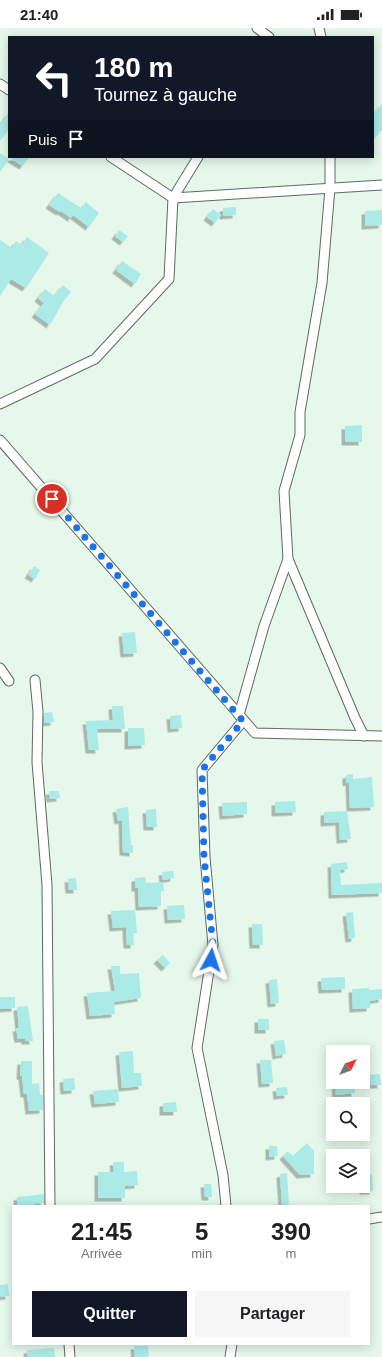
<!DOCTYPE html>
<html lang="fr">
<meta charset="utf-8">
<style>
:root{--surface:#fff;--page:#f6f6f6;--text:#202124;--muted:#757577;--accent:#111827}
body{margin:0;font-family:Helvetica,sans-serif;background:var(--page);color:var(--text);height:100vh;display:flex;flex-direction:column;font-size:15px;white-space:nowrap}
*{box-sizing:border-box;margin:0}
p{font-size:13px;color:var(--muted)}
.icon{flex:none;width:22px;height:22px;fill:none;stroke:currentColor;stroke-width:2;stroke-linecap:round;stroke-linejoin:round}
.map{position:relative;flex:1;overflow:hidden}
.side{position:absolute;left:12px;top:1177px;width:358px;height:140px;display:flex;flex-direction:column;background:var(--surface);border-radius:0px;box-shadow:0 2px 10px #0003}
.side>*{flex:none}
.guide{position:absolute;left:8px;top:8px;width:366px;height:122px;border-radius:0px;box-shadow:0 2px 10px #0003;background:#111827;color:#fff;overflow:hidden}
.needle{width:26px;rotate:48deg}
.fabs{position:absolute;left:326px;top:1017px;display:grid;gap:8px}
.fabs a{display:grid;place-items:center;width:44px;height:44px;border-radius:0px;background:var(--surface);box-shadow:0 2px 10px #0003;font-size:20px}
.pin{position:absolute;display:grid;place-items:center;width:34px;height:34px;color:#fff;margin:-17px;border:2px solid #fff;border-radius:50%;box-shadow:0 1px 4px #0007}
.me{position:absolute;width:44px;margin:-22px;rotate:5deg;stroke-linejoin:round;filter:drop-shadow(0 0 3px #0008)}
.turn{display:flex;align-items:center;gap:14px;height:84px;padding:0 20px;font-size:18px}
.turn .icon{width:52px;height:52px;stroke-width:2.5}
.turn b{display:block;font-size:28px;line-height:34px}
.then{display:flex;align-items:center;height:38px;padding:0 20px;background:#0003;gap:8px;font-size:15px}
.eta{display:flex;justify-content:space-evenly;align-items:center;height:68px;text-align:center}
.eta b{font-size:24px;font-weight:700;line-height:28px}
.action{display:flex;gap:8px;margin-top:auto;padding:8px 20px}
.action a{flex:1;height:46px;border-radius:0px;background:var(--accent);color:#fff;font-size:16px;font-weight:700;line-height:46px;text-align:center}
.action a+a{background:var(--page);color:var(--text)}
.status{display:flex;justify-content:space-between;align-items:center;height:28px;padding:0 20px;background:var(--surface);direction:ltr}
.status svg{height:11px;fill:currentColor}
.map>svg:first-child{display:block}
</style>
<div class="status"><b>21:40</b><svg viewBox="0 0 49 12"><path d="M0 12V9h3v3zM5 12V6h3v6zM10 12V3h3v9zM15 12V0h3v12zM26 1h20v11H26zM47 4h2v5h-2z"/></svg></div>
<div class="map">
<svg width="382" height="1329" viewBox="0 0 382 1329">
<defs>
<filter id="shadow"><feDropShadow dx="-3.5" dy="3.5" stdDeviation="0" flood-color="#0004"/></filter>
</defs>
<rect width="100%" height="100%" fill="#e5f8eb"/>
<g fill="#abebe7" filter="url(#shadow)">
<polygon points="382,76 382,102 373,112 373,87"/>
<polygon points="9,84 9,101 0,113 0,97"/>
<polygon points="0,125 9,131 0,144"/>
<polygon points="8,129 29,129 23,138"/>
<polygon points="58,165 81,180 86,174 99,185 89,199 73,187 71,190 61,183 60,184 49,177"/>
<polygon points="236,179 236,187 223,188 223,180"/>
<polygon points="213,181 221,187 215,195 207,189"/>
<polygon points="382,182 382,197 365,198 365,183"/>
<polygon points="119,202 128,208 123,214 115,208"/>
<polygon points="27,209 49,225 26,260 11,251 0,268 0,212 12,220 16,213 22,217"/>
<polygon points="122,233 141,246 135,256 116,242"/>
<polygon points="63,257 71,264 63,274 50,297 35,286 44,275 38,270 45,261 54,268"/>
<polygon points="362,397 362,414 345,414 345,398"/>
<polygon points="34,538 40,542 35,551 28,547"/>
<polygon points="135,604 137,625 124,626 122,605"/>
<polygon points="112,678 123,678 125,701 97,701 99,722 89,722 86,693 113,692"/>
<polygon points="52,684 54,694 44,695 44,685"/>
<polygon points="181,687 182,700 171,701 170,688"/>
<polygon points="128,700 144,700 145,717 128,718"/>
<polygon points="353,746 353,751 372,749 374,779 350,780 349,754 346,755 346,747"/>
<polygon points="49,763 59,763 60,770 50,771"/>
<polygon points="295,773 296,784 275,785 275,774"/>
<polygon points="247,774 247,786 223,788 222,775"/>
<polygon points="128,779 131,817 133,817 133,825 123,824 122,792 118,793 116,781"/>
<polygon points="156,781 157,799 147,799 146,782"/>
<polygon points="347,783 351,811 340,812 339,794 324,795 324,784"/>
<polygon points="347,834 348,841 340,842 341,857 382,855 382,865 332,867 331,836"/>
<polygon points="173,843 174,850 163,852 162,844"/>
<polygon points="145,849 146,855 163,854 164,863 161,863 161,878 139,879 138,860 135,860 135,850"/>
<polygon points="76,850 77,862 69,862 68,851"/>
<polygon points="184,877 185,891 168,892 167,878"/>
<polygon points="135,882 137,905 133,905 134,917 127,917 126,899 113,900 111,883"/>
<polygon points="353,884 355,910 349,911 346,885"/>
<polygon points="252,896 262,896 263,917 253,917"/>
<polygon points="163,927 170,935 165,940 157,932"/>
<polygon points="111,938 120,938 120,946 139,945 141,970 114,974 115,986 90,988 87,965 115,963"/>
<polygon points="345,949 345,961 322,962 321,950"/>
<polygon points="277,951 279,975 271,976 269,952"/>
<polygon points="369,960 369,962 382,961 382,971 370,973 370,980 353,981 352,961"/>
<polygon points="0,969 15,969 15,980 0,981"/>
<polygon points="28,978 33,1013 25,1013 25,1011 18,1011 16,1000 19,1000 17,979"/>
<rect x="258" y="991" width="11" height="11"/>
<polygon points="284,1012 286,1026 276,1028 274,1013"/>
<polygon points="133,1023 134,1045 141,1045 142,1058 122,1060 119,1024"/>
<polygon points="260,1032 271,1032 273,1055 262,1056"/>
<polygon points="21,1033 32,1033 32,1056 39,1055 40,1067 43,1067 43,1082 29,1083 27,1066 24,1066 22,1048 20,1048"/>
<polygon points="380,1046 381,1057 366,1057 365,1047"/>
<polygon points="74,1050 75,1062 64,1063 63,1051"/>
<polygon points="335,1054 354,1054 355,1065 336,1067"/>
<polygon points="287,1059 288,1067 277,1068 276,1060"/>
<polygon points="118,1061 119,1074 95,1076 93,1063"/>
<polygon points="176,1074 177,1084 163,1084 163,1075"/>
<polygon points="307,1115 314,1123 314,1146 300,1147 283,1128 288,1123 293,1128"/>
<polygon points="269,1118 277,1118 278,1128 269,1129"/>
<polygon points="113,1134 124,1134 124,1144 137,1143 138,1157 125,1158 125,1170 98,1170 98,1144 114,1144"/>
<polygon points="287,1145 289,1177 282,1177 280,1146"/>
<polygon points="363,1146 372,1146 373,1163 363,1163"/>
<polygon points="204,1156 211,1156 212,1169 205,1169"/>
<polygon points="44,1166 44,1175 26,1177 26,1178 17,1178 17,1169"/>
<polygon points="8,1256 9,1268 0,1269 0,1257"/>
<polygon points="134,1318 148,1318 149,1329 135,1329"/>
<polygon points="54,1320 55,1329 28,1329 27,1322"/>
</g>
<g fill="none" stroke-linecap="round" stroke-linejoin="round">
<g stroke="#5b6c61" stroke-width="11">
<g id="street">
<polyline points="257,0 269,9"/>
<polyline points="319,0 321,9"/>
<polyline points="0,56 9,62"/>
<polyline points="111,129 173,170 382,157"/>
<polyline points="330,129 330,160 322,255 300,384 300,407 284,463 288,531 355,690 364,708"/>
<polyline points="0,376 95,331 169,251 173,170 198,129"/>
<polyline points="0,412 255,705 382,708"/>
<polyline points="0,640 9,653"/>
<polyline points="35,652 38,684 37,734 47,857 50,1178"/>
<polyline points="239,687 264,598 288,531"/>
<polyline points="226,1178 223,1147 197,1020 213,917 205,829 202,742 243,693"/>
<polyline points="369,1191 382,1189"/>
<polyline points="69,1316 70,1329"/>
<polyline points="230,1329 232,1316"/>
</g>
</g>
<use href="#street" stroke="#fff" stroke-width="9"/>
</g>
<g fill="none" stroke-linecap="round" stroke-linejoin="round">
<polyline stroke="#1a73e8" stroke-width="7" stroke-dasharray="0 12.6" points="52,471 243,693 202,742 204,829 213,917 211,932"/>
</g>
</svg>
<div class="fabs">
<a><svg class="needle" viewBox="-14 -14 28 28"><path d="M0-13l5 13h-10z" fill="#e53935"/><path d="M0 13l5-13h-10z" fill="#757577"/></svg></a>
<a><svg class="icon" aria-label="search" viewBox="0 0 24 24"><circle cx="10" cy="10" r="6"/><path d="M15 15l6 6"/></svg></a>
<a><svg class="icon" aria-label="layers" viewBox="0 0 24 24"><path d="M12 4l9 5-9 5-9-5zM3 14l9 5 9-5"/></svg></a>
</div>
<div class="pin" style="left:52px;top:471px;background:#d93025"><svg class="icon" aria-label="arrive" viewBox="0 0 24 24"><path d="M6 21V4h12l-3 4 3 4H6"/></svg></div>
<svg class="me" style="left:211px;top:932px" viewBox="-20 -20 40 40"><path d="M0-17L14 15 0 8-14 15z" fill="#1a73e8" stroke="#fff" stroke-width="4"/></svg>
<div class="guide">
<div class="turn"><svg class="icon" aria-label="left" viewBox="0 0 24 24"><path d="M17 20v-9H6M10 6l-5 5 5 5"/></svg><div><b>180 m</b>Tournez à gauche</div></div>
<div class="then">Puis<svg class="icon" aria-label="arrive" viewBox="0 0 24 24"><path d="M6 21V4h12l-3 4 3 4H6"/></svg></div>
</div>
<section class="side">
<div class="eta">
<div><b>21:45</b><p>Arrivée</p></div>
<div><b>5</b><p>min</p></div>
<div><b>390</b><p>m</p></div>
</div>
<div class="action"><a>Quitter</a><a>Partager</a></div>
</section>
</div>
